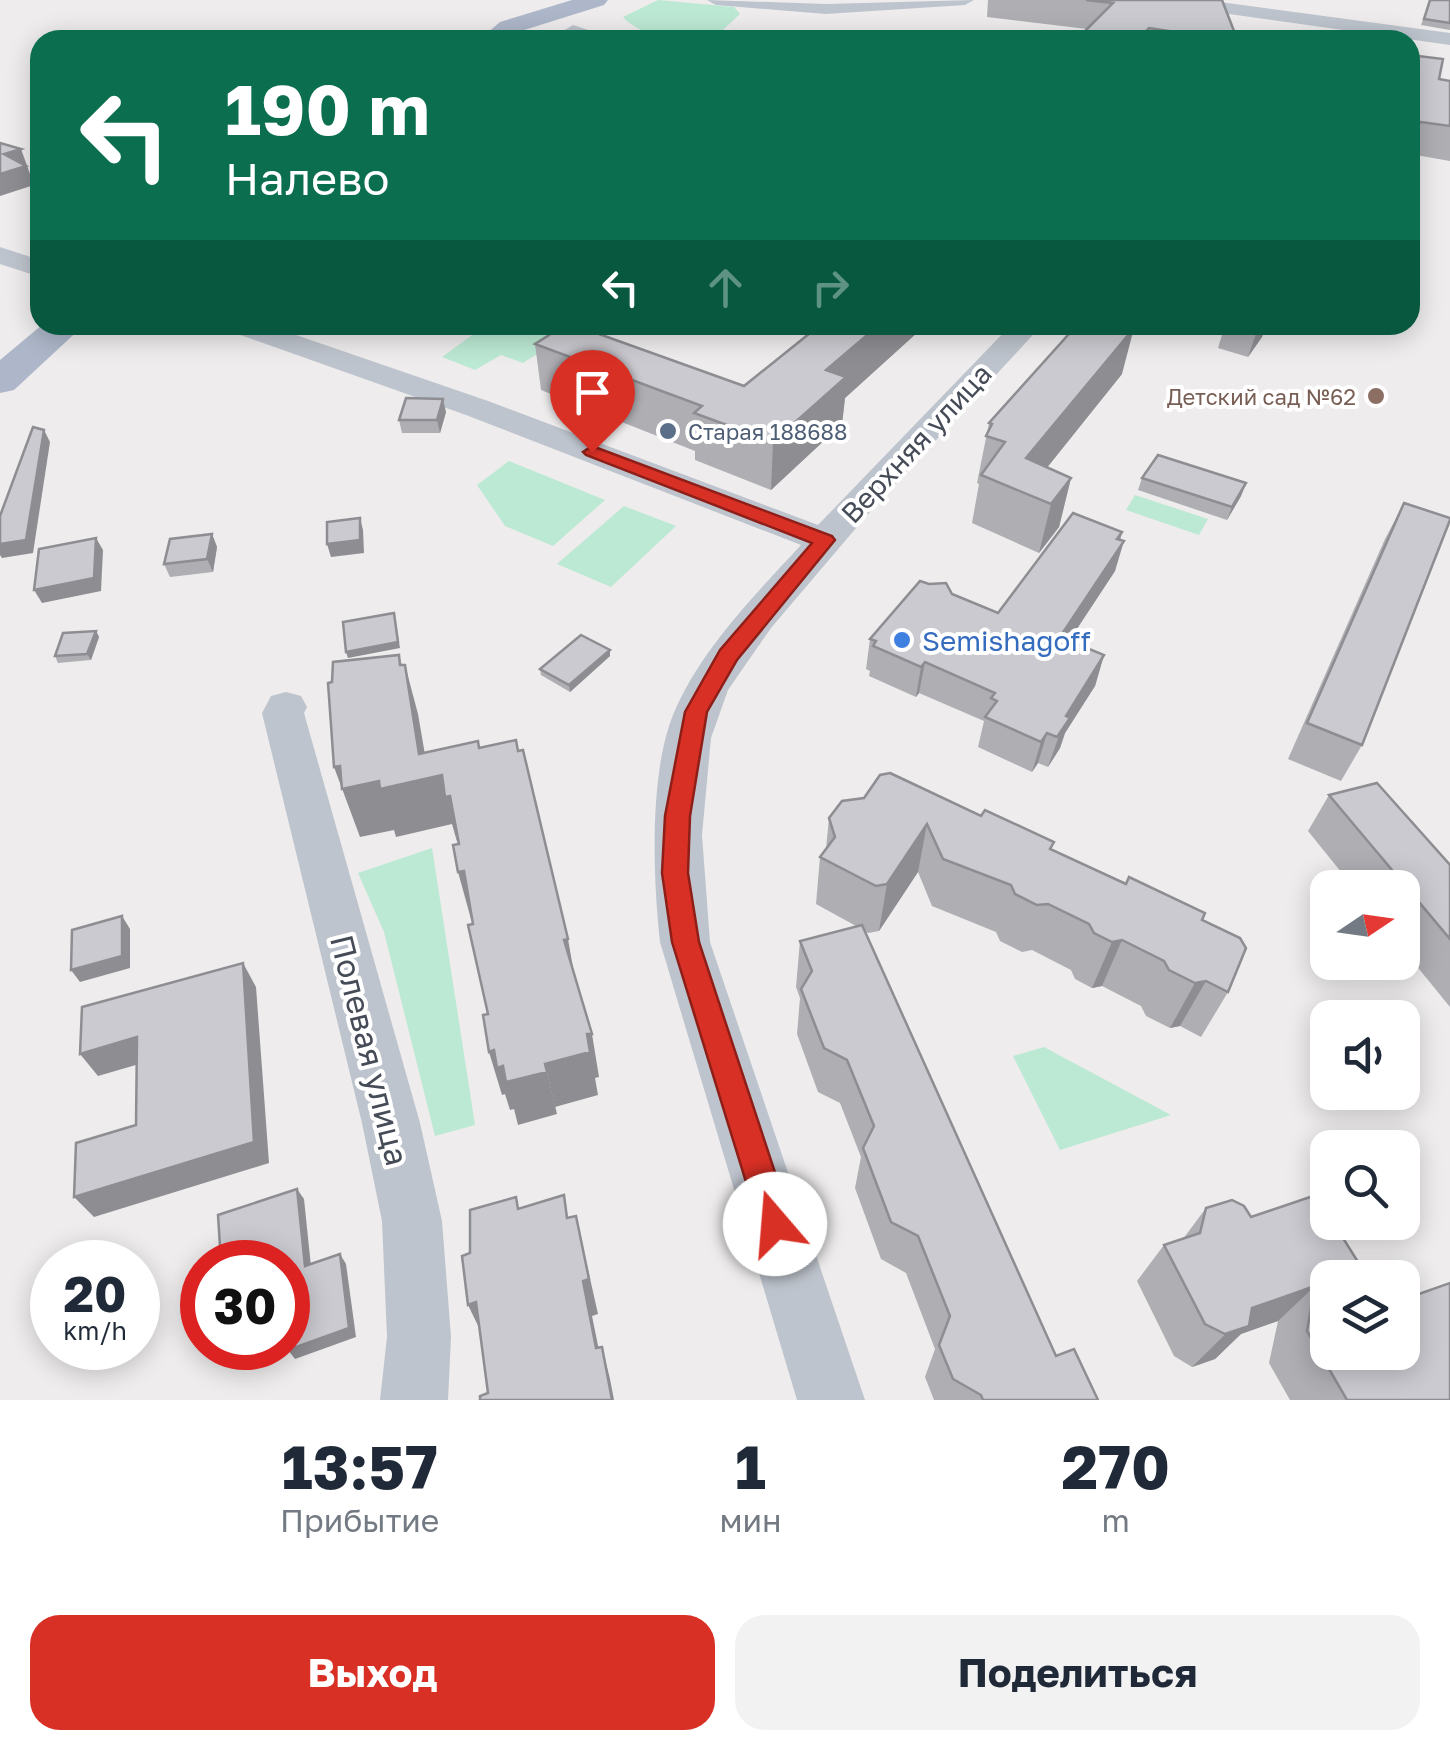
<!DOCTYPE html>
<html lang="ru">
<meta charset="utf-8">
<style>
:root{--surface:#fff;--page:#f2f2f3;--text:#1f2937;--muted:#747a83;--accent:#d93025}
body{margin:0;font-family:"Golos Text",sans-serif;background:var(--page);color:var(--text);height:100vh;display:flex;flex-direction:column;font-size:38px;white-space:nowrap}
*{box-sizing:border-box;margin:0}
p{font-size:32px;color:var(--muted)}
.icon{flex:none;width:55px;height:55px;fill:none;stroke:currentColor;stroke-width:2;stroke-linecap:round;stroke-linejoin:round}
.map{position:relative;height:1400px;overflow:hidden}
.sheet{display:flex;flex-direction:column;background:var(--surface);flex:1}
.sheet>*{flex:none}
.top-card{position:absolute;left:30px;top:30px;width:1390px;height:305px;border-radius:30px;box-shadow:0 5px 25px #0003;background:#0b6e4f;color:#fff;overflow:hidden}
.needle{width:65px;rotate:77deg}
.buttons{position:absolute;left:1310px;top:870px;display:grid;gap:20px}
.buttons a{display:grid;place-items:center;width:110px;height:110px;border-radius:20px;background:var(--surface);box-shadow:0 5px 25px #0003;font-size:50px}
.speed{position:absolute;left:30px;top:1240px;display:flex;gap:20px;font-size:50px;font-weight:700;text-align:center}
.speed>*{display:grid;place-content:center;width:130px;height:130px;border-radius:50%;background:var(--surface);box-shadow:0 5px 25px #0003;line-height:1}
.speed small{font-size:25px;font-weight:400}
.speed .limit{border:15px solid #d22;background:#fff;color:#111}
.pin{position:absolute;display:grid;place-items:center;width:85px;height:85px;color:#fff;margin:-102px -42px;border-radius:50% 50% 50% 0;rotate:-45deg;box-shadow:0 0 10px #0007}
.pin .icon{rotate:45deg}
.me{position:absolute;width:110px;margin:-55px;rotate:342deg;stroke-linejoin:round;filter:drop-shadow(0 0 8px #0008)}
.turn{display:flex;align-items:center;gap:35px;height:210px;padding:0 30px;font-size:45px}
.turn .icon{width:130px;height:130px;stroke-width:2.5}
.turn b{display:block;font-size:70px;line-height:85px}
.lanes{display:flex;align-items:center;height:95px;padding:0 30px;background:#0003;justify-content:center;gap:50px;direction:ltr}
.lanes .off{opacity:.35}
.eta{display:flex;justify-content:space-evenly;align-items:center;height:170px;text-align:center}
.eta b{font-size:60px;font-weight:700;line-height:70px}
.primary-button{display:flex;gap:20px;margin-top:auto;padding:20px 30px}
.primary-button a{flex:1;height:115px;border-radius:30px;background:var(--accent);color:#fff;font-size:40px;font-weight:700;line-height:115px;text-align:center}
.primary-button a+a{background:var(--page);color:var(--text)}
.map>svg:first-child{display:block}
</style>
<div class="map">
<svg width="1450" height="1400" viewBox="0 0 1450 1400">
<rect width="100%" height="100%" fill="#eeecec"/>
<g fill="#bce9d4">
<path d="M658,0L734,7L740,14L712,40C683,40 643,39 623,17Z"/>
<path d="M486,325C513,325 532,330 559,340L523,363L501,355L475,370L442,357Z"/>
<polygon points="509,461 605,500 553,546 505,526 477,485"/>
<polygon points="1135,495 1208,519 1199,535 1126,510"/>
<polygon points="624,506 676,526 611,587 557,564"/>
<polygon points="432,848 475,1125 435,1136 384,932 358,873"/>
<polygon points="1044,1047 1171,1115 1060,1150 1013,1056"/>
</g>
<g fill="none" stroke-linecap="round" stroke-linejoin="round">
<g fill="#bec4cd" fill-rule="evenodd">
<polygon points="707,0 826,4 974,0 965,5 826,14 716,5"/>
<polygon points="1156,0 1205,0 1450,33 1450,45 1165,5"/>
<path d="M573,25L607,36L610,40C594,40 575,43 563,31Z"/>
<polygon points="0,247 40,260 40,277 0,264"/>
<path d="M224,325H267L488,401L818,525L1011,325H1042L868,514L771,628L728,690L711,738L702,835L710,942L865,1400H797L660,942C653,879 649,774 673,715C700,650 754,596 801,545L466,415L229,331Z"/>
<polygon points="286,692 301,696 307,707 304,713 420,1123 442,1221 451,1337 448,1400 380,1400 387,1337 382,1221 362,1123 262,713 271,696"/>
</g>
<g fill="#adb7c9" fill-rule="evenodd">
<polygon points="572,0 608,0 604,5 518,32 508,40 479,40 500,22"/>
<polygon points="42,325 84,325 14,390 0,393 0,360"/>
</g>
</g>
<g fill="#aeaeb3">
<polygon points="988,0 1222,0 1234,31 1303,40 1076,40 1087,29 987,17"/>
<polygon points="1430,0 1450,0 1450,30 1421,25"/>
<polygon points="1410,55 1439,79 1450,81 1450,161 1410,154"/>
<polygon points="313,325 350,325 337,333"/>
<polygon points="820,325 920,325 919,331 845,398 842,424 771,490 695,460 695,451 541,390 535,344 744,386"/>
<polygon points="1225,325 1266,325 1262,337 1248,357 1218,348"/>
<polygon points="1122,374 1046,468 1071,478 1059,527 1039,553 972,523 979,484 977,483 989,423"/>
<polygon points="446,412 440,433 402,433 399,420"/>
<polygon points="1142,478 1246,483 1241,496 1227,520 1138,490"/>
<polygon points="1404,503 1362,745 1341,781 1288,759 1385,539"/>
<polygon points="1122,532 1115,571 1069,641 1104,655 1095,686 1065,733 1060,748 1048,767 1038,763 1032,772 978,747 984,721 919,693 916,697 869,676 870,671 866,669 870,639 952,594 998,613"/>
<polygon points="212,534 217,547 213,572 170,577 164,564"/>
<polygon points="96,631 99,637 91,660 58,663 55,656"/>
<polygon points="610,650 610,656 570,692 541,675 540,669"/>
<polygon points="1329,795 1450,865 1450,1007 1402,948 1402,888 1354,888 1308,831"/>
<polygon points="842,801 1052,850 1202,920 1228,992 1201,1037 1180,1026 1170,1028 1146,1016 1141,1006 1102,986 1092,988 1075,979 1071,970 1032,950 1022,952 1000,941 996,932 932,906 918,872 879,931 868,933 865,931 1056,1356 1098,1400 934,1400 925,1377 935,1349 906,1273 881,1259 855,1188 861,1157 840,1103 818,1092 797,1034 800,998 796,987 800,941 856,926 816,904 820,857 826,849 829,818"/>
<polygon points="1206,1208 1251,1217 1368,1278 1450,1400 1290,1400 1269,1363 1278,1321 1241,1334 1215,1359 1192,1367 1174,1356 1137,1281 1164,1245 1183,1239"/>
</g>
<g fill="#8d8d92">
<polygon points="1149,28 1146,40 1137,40"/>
<polygon points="1421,122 1410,150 1410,137 1415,124"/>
<polygon points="21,149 34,185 0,196 0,174 4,154"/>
<polygon points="334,325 350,325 337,333"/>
<polygon points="879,325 920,325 919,331 845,398 842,424 771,490 773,442 826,370"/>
<polygon points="1259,325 1266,325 1262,337 1248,357"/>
<polygon points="1134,328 1122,374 1026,494 1026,458"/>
<polygon points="443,399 446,412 440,433 437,420"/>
<polygon points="44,430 50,442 33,553 2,558 0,555 0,544"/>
<polygon points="1071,478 1059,527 1039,553 1051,504"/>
<polygon points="1246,483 1241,496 1227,520 1232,507"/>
<polygon points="360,518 363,530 364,553 331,557 327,544"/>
<polygon points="1122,532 1114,556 1124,541 1115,571 1051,668 1060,637"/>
<polygon points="212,534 217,547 213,572 207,559"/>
<polygon points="96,538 103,550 101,591 42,603 34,590"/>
<polygon points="394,613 400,648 348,658 346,652"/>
<polygon points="96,631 99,637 91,660 87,654"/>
<polygon points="610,650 610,656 570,692 569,685"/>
<polygon points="399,655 409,692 405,665 418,714 429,778 442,775 450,796 458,845 452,824 396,837 394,830 360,837 334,767 419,754"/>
<polygon points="1104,655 1095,686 1065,733 1060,748 1048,767 1066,716"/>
<polygon points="925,662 919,693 916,697 921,667"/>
<polygon points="1047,733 1038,763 1032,772 1041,742"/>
<polygon points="927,824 918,872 879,931 887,884"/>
<polygon points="464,871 476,918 471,919 458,872"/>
<polygon points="122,916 130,929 130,968 80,982 71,970"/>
<polygon points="568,939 576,985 564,940"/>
<polygon points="1122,940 1102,986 1092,988 1112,942"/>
<polygon points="243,963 256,987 269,1163 94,1217 74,1197 254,1142"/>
<polygon points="1206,981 1180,1026 1170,1028 1195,983"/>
<polygon points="587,1034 592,1034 599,1077 595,1078 598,1095 555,1107 545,1064"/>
<polygon points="137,1037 153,1060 98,1076 80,1054"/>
<polygon points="494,1050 503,1066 547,1072 557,1114 518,1125 514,1109 510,1110 505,1094 502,1095 489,1052"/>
<polygon points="297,1189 304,1199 312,1276 305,1266"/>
<polygon points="576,1216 598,1314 592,1316 605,1380 596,1348 583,1281"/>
<polygon points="340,1254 346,1264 356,1337 295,1359 288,1350"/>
<polygon points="1315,1286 1278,1321 1241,1334 1215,1359 1192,1367 1252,1308"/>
<polygon points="476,1302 484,1338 468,1305"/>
<polygon points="602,1347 610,1379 614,1400 612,1400"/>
</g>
<g fill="#cacad0" stroke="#8d8d92" stroke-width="2.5">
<polygon points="1086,0 1222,0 1234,31 1303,40 1215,40 1217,38 1149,28 1137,40 1076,40 1113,3"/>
<polygon points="1430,0 1450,0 1450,23 1424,19"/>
<polygon points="1410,55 1443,59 1439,79 1450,81 1450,126 1421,122 1415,124 1410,139"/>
<polygon points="0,143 21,149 4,154 26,166 0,174"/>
<polygon points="565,325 574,325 744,386 820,325 879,325 826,370 846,377 773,442 694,413 702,406 535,344"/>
<polygon points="1077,325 1134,325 1134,328 1026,458 1071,478 1051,504 981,475 1005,442 986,436 992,424 989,423"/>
<polygon points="406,398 443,399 437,420 399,420"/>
<polygon points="33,427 44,430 26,540 0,544 0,516"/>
<polygon points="1158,455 1246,483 1232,507 1142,478"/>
<polygon points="1404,503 1450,518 1450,520 1362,745 1307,723"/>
<polygon points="1073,513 1122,532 1117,539 1124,541 1060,637 1104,655 1066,716 1070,718 1057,737 1047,733 1041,742 985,717 997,701 991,698 995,693 925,662 921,667 873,646 876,641 870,639 920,581 929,584 946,583 952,594 998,613"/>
<polygon points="360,518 360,540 327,544 327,522"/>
<polygon points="212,534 207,559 164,564 170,539"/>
<polygon points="96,538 94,578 34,590 39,549"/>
<polygon points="394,613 398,642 346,652 343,622"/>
<polygon points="96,631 87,654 55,656 63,633"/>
<polygon points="581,635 610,650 569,685 540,669"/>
<polygon points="399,655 400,665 405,665 419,754 478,741 479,748 516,740 518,751 523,750 568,939 564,940 592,1034 587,1034 590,1052 545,1064 547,1072 506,1082 503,1066 497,1068 494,1050 489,1052 483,1015 488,1014 468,925 473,924 464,871 458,872 453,845 459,844 450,796 445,797 442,775 380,789 379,781 342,789 340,766 334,767 328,683 332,682 333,662"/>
<polygon points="890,773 981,816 985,810 1054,842 1050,849 1126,884 1129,877 1205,913 1202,920 1240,938 1246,948 1228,992 1206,981 1195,983 1169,970 1164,961 1122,940 1112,942 1094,933 1089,924 1048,904 1037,905 1015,894 1011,885 943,859 927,824 887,884 876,886 820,857 835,837 829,818 842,801 864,798 880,775"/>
<polygon points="1377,783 1450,865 1450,939 1329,795"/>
<polygon points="122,916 122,956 71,970 72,930"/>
<polygon points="862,925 1056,1356 1074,1349 1098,1400 983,1400 981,1395 953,1379 939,1345 950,1316 918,1236 891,1222 863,1148 874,1126 847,1060 824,1048 801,989 812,971 800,941"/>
<polygon points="243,963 254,1142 74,1197 76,1143 136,1125 137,1037 80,1054 82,1007"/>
<polygon points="297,1189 305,1266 340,1254 349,1328 288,1350 288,1262 221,1262 218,1215"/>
<polygon points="564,1195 567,1218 576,1216 589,1279 583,1281 596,1348 602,1347 612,1400 480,1400 480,1396 488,1393 476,1302 468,1305 462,1256 470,1253 470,1210 516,1197 518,1209"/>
<polygon points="1316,1195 1328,1213 1328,1222 1333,1222 1368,1278 1328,1278 1328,1352 1402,1352 1402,1300 1450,1283 1450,1400 1347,1400 1307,1331 1315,1286 1252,1308 1249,1326 1225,1334 1205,1324 1164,1245 1200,1233 1206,1208 1232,1200 1244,1206 1251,1217"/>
</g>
<polygon fill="#d93025" stroke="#8d1f18" stroke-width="2.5" points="592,446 832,536 835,540 737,660 707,712 690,816 688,873 699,942 792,1224 787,1235 775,1240 764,1235 759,1224 672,942 662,873 665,816 685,712 720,650 812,543 586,455 583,452"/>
<circle fill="#8d6e63" stroke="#fff" stroke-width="4" cx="1376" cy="396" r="10"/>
<circle fill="#5c6f8a" stroke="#fff" stroke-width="4" cx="668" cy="431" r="10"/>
<circle fill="#3f7fe0" stroke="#fff" stroke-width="4" cx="902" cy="640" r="10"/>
<g text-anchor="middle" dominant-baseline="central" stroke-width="8" stroke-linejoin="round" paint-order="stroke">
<g font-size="22" fill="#785e54" stroke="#fff" text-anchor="end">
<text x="1356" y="396">Детский сад №62</text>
</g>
<g font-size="22" fill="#4e5e75" stroke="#fff" text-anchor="start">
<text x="688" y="431">Старая 188688</text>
</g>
<g font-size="28" fill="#464c57" stroke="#fff">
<text transform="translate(916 443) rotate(-47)">Верхняя улица</text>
</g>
<g font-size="28" fill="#366cbe" stroke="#fff" text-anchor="start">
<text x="922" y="640">Semishagoff</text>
</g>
<g font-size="32" fill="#464c57" stroke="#fff">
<text transform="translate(370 1050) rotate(76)">Полевая улица</text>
</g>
</g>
</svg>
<div class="buttons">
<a><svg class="needle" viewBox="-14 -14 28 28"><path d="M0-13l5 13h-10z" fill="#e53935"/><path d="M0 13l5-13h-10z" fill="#747a83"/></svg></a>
<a><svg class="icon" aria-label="sound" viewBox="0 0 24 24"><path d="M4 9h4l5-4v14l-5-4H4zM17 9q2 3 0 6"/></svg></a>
<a><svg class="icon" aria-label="search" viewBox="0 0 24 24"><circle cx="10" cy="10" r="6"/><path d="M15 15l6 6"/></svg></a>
<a><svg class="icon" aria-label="layers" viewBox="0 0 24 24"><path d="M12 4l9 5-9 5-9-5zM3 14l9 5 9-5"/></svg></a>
</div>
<div class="speed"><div>20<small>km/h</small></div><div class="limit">30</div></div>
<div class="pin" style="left:592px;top:452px;background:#d93025"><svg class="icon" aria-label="arrive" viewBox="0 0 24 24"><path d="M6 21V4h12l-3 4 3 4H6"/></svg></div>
<svg class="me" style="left:775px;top:1224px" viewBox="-20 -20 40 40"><circle r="19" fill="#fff"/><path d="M0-13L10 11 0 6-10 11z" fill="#d93025"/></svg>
<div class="top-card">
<div class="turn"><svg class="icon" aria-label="left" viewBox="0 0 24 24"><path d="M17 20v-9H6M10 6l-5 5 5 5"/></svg><div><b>190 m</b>Налево</div></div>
<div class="lanes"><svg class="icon" aria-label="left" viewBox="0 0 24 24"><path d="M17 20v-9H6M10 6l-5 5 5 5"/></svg><svg class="icon off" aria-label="ahead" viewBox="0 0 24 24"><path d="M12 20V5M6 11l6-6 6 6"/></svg><svg class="icon off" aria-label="right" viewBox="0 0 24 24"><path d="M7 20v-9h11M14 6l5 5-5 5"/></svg></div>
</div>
</div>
<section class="sheet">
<div class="eta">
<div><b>13:57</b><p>Прибытие</p></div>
<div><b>1</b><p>мин</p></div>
<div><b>270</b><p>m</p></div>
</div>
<div class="primary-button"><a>Выход</a><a>Поделиться</a></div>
</section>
